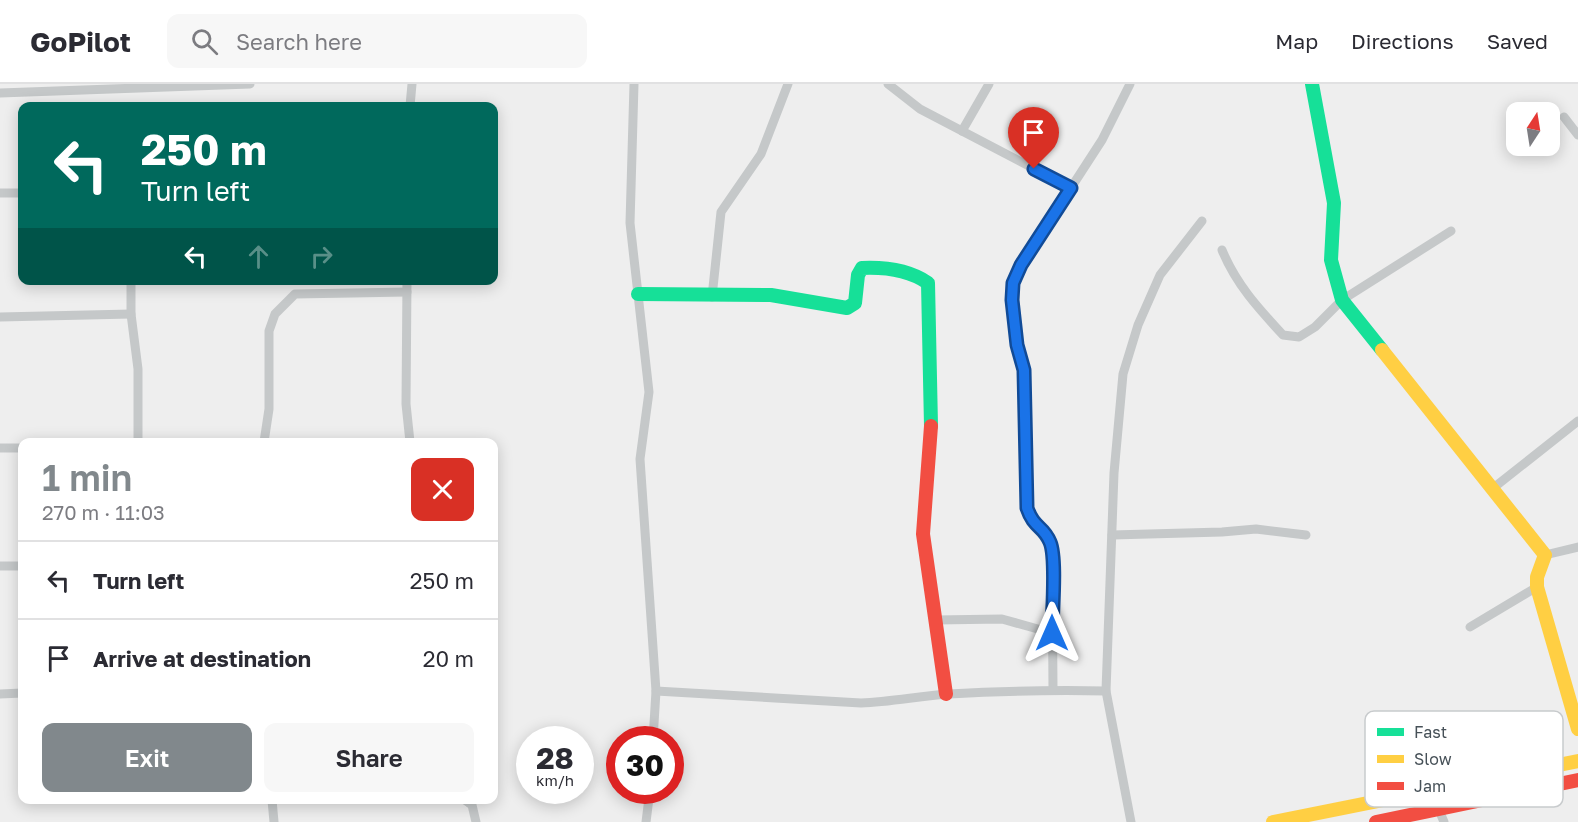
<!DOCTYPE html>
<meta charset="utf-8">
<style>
:root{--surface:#fff;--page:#f7f7f7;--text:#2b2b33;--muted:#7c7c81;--line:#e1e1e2;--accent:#81888c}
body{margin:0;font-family:"Golos Text",sans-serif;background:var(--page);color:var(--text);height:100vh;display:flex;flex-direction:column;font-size:22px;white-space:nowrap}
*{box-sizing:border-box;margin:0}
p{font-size:20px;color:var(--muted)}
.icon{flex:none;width:33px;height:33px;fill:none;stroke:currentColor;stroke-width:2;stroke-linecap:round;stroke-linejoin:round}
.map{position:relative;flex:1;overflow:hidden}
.side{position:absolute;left:18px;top:354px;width:480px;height:366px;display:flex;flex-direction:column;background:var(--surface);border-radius:12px;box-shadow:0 3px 15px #0003}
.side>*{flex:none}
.banner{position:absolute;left:18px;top:18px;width:480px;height:183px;border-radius:12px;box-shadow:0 3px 15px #0003;background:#00695c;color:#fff;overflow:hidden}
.needle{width:39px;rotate:12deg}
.buttons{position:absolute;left:1506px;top:18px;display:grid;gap:12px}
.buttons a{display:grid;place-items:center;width:54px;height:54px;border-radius:12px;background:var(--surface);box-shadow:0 3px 15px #0003;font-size:30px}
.speed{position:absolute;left:516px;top:642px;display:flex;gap:12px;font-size:30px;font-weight:700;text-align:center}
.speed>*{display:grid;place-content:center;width:78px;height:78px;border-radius:50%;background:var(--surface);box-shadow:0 3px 15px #0003;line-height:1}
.speed small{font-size:15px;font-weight:400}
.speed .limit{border:9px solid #d22;background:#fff;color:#111}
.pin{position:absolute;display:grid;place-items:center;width:51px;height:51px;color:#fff;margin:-62px -26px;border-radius:50% 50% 50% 0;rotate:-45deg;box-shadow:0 0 6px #0007}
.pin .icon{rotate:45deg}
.me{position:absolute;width:66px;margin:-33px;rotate:0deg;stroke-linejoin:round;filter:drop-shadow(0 0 4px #0008)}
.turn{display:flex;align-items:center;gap:21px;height:126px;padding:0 24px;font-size:27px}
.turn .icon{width:78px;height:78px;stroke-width:2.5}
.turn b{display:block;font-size:42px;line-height:51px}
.lanes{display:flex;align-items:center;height:57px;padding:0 24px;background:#0003;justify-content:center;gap:30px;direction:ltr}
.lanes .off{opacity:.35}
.round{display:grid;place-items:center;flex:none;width:63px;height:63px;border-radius:12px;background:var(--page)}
.headline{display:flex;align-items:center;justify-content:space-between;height:102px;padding:0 24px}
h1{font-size:36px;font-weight:600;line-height:45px;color:var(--accent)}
.button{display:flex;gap:12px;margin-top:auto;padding:12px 24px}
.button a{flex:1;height:69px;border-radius:12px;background:var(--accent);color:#fff;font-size:24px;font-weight:600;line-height:69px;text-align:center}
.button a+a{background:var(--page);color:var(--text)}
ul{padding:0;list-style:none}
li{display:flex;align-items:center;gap:18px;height:78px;padding:0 24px;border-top:2px solid var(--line)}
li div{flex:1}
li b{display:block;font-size:22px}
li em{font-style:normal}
header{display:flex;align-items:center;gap:36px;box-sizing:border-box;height:84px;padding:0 30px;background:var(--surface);border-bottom:2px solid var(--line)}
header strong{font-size:28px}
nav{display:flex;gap:33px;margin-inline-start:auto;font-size:21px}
.search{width:420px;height:54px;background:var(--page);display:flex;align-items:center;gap:15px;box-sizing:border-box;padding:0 21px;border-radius:12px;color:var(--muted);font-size:22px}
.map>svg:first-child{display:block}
</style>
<header>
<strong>GoPilot</strong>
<div class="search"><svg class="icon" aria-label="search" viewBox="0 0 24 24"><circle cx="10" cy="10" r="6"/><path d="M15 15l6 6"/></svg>Search here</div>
<nav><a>Map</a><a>Directions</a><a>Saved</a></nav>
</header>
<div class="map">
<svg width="1578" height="738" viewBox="0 0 1578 738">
<rect width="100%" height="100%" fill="#eee"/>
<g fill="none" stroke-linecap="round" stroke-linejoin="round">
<g stroke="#c5c8c9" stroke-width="9">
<polyline points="634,0 630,139 649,308 640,375 656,607 653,656"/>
<polyline points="888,0 920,25 1071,104"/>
<polyline points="0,9 250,0"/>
<polyline points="410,22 412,0"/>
<polyline points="1564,33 1578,51"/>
<polyline points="962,47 989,0"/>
<polyline points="0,109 22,109"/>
<path d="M1222,166C1236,200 1258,224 1283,251L1299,253L1315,243L1342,216L1451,147"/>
<polyline points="131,196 131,230 138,285 138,358"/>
<polyline points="407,196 406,320 410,358"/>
<polyline points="712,213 721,128 761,70 788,0"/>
<polyline points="0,233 131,230"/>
<polyline points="264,358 269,325 269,247 275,230 295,210 407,208"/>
<polyline points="0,364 22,364"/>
<polyline points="1492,405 1578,337"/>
<polyline points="1112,451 1222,448 1256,445 1306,451"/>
<polyline points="1545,471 1578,463"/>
<polyline points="0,482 22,482"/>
<polyline points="936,536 1002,535 1052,549"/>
<polyline points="1470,543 1537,503"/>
<path d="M1053,606L1052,462C1043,442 1034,444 1027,424L1024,286L1017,261L1012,216L1013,199L1021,181L1102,56L1130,0"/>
<path d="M656,607L861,619C891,618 919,612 949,610C1001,607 1054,606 1106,607"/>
<polyline points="0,610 22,609"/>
<polyline points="272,716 274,738"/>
<polyline points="465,716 472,721 476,738"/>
<polyline points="1439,726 1444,738"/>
<polyline points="646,738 650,706"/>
<polyline points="1131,738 1106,607 1114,389 1123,290 1138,241 1160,191 1202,137"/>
</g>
<g stroke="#16e098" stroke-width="14">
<polyline points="1312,0 1334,119 1331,176 1342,216 1382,266"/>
<path d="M638,210L771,211L847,224L855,219L858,191L862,184C885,183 909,186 928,199L931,342"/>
</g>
<g stroke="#ffcf43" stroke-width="14">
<polyline points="1382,266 1545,471 1537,493 1537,503 1578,645"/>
<polyline points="1273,738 1578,677"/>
</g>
<g stroke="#f24e42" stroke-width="14">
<polyline points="931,342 923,450 946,610"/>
<polyline points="1376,738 1578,696"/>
</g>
</g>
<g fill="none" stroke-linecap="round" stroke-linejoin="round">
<g stroke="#114b97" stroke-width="15">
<path id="route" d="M1034,85L1071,104L1021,181L1013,199L1012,216L1017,261L1024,286L1027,424C1034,445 1043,441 1050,458C1057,474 1052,529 1052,549"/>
</g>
<use href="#route" stroke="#1a73e8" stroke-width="10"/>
</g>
<rect x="1365" y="627" width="198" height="96" rx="9" fill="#fff" stroke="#c8cbcd" stroke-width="1.5"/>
<rect x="1377" y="644" width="27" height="8" fill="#16e098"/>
<rect x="1377" y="671" width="27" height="8" fill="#ffcf43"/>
<rect x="1377" y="698" width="27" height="8" fill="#f24e42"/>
<g font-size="16" fill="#475158">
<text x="1414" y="654">Fast</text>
<text x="1414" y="681">Slow</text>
<text x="1414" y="708">Jam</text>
</g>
</svg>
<div class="buttons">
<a><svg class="needle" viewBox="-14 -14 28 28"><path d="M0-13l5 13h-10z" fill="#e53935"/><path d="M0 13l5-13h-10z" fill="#7c7c81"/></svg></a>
</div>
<div class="speed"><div>28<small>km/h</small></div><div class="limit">30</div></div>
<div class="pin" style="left:1034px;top:85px;background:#d93025"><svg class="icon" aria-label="arrive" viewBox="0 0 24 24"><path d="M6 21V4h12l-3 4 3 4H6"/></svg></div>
<svg class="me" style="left:1052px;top:549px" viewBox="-20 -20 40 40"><path d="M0-17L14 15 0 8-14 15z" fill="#1a73e8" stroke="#fff" stroke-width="4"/></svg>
<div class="banner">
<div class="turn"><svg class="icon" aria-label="left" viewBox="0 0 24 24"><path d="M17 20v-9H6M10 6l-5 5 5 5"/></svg><div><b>250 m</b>Turn left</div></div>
<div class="lanes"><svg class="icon" aria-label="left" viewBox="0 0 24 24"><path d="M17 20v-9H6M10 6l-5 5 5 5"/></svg><svg class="icon off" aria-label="ahead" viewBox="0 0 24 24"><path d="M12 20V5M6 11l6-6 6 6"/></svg><svg class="icon off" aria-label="right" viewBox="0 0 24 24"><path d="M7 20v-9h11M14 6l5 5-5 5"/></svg></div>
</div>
<section class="side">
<div class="headline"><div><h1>1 min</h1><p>270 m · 11:03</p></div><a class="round" style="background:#d93025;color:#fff"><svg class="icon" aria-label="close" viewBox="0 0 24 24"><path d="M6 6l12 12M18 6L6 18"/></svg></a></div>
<ul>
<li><svg class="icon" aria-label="left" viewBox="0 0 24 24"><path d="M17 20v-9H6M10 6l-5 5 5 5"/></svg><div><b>Turn left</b></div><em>250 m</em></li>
<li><svg class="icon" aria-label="arrive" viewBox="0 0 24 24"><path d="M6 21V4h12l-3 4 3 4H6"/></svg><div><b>Arrive at destination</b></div><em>20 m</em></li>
</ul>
<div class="button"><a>Exit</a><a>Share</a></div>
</section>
</div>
